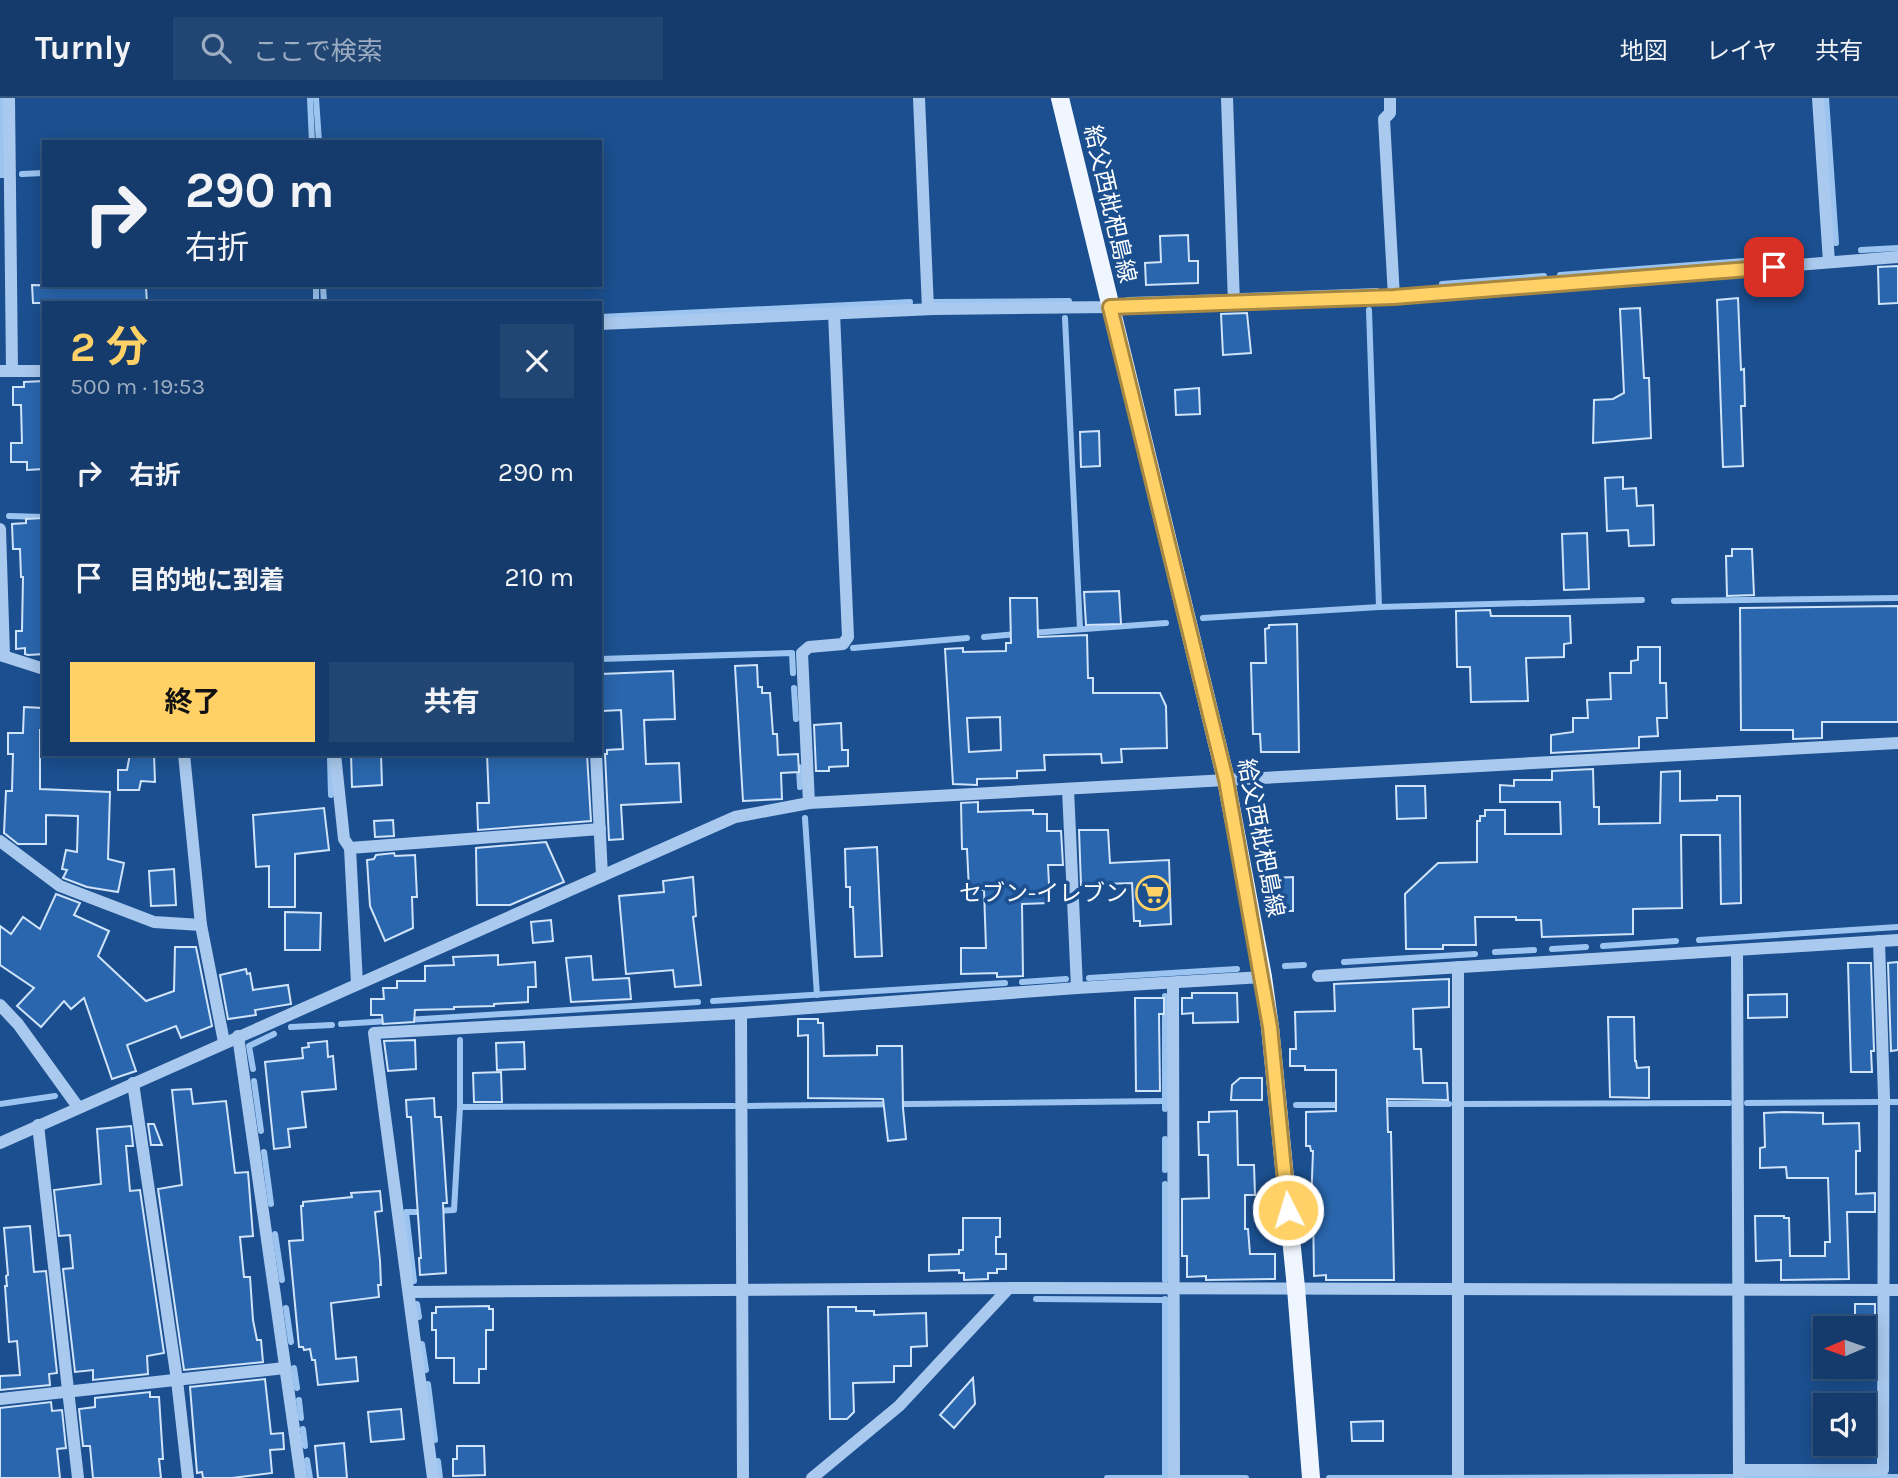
<!DOCTYPE html>
<html lang="ja">
<meta charset="utf-8">
<style>
:root{--surface:#143b6b;--page:#214673;--text:#f1f3f6;--muted:#9dadc1;--line:#33557e;--accent:#ffd166}
body{margin:0;font-family:Karla,"Noto Sans JP",sans-serif;background:var(--page);color:var(--text);height:100vh;display:flex;flex-direction:column;font-size:26px;white-space:nowrap}
*{box-sizing:border-box;margin:0}
p{font-size:23px;color:var(--muted)}
.icon{flex:none;width:38px;height:38px;fill:none;stroke:currentColor;stroke-width:2;stroke-linecap:round;stroke-linejoin:round}
.map{position:relative;flex:1;overflow:hidden}
.panel{position:absolute;left:42px;top:203px;width:560px;height:455px;display:flex;flex-direction:column;background:var(--surface);border-radius:0px;box-shadow:0 4px 18px #0003,0 0 0 2px var(--line)}
.panel>*{flex:none}
.banner{position:absolute;left:42px;top:42px;width:560px;height:147px;border-radius:0px;box-shadow:0 4px 18px #0003,0 0 0 2px var(--line);background:#143b6b;color:var(--text);overflow:hidden}
.needle{width:46px;rotate:268deg}
.fabs{position:absolute;left:1813px;top:1218px;display:grid;gap:14px}
.fabs a{display:grid;place-items:center;width:63px;height:63px;border-radius:0px;background:var(--surface);box-shadow:0 4px 18px #0003,0 0 0 2px var(--line);font-size:35px}
.pin{position:absolute;display:grid;place-items:center;width:60px;height:60px;color:#fff;margin:-30px;border-radius:14px;box-shadow:0 4px 10px #0006}
.me{position:absolute;width:77px;margin:-38px;rotate:355deg;stroke-linejoin:round;filter:drop-shadow(0 0 5px #0008)}
.turn{display:flex;align-items:center;gap:24px;height:147px;padding:0 28px;font-size:32px}
.turn .icon{width:91px;height:91px;stroke-width:2.5}
.turn b{display:block;font-size:49px;line-height:60px}
.round{display:grid;place-items:center;flex:none;width:74px;height:74px;border-radius:0px;background:var(--page)}
.summary{display:flex;align-items:center;justify-content:space-between;height:119px;padding:0 28px}
h1{font-size:42px;font-weight:700;line-height:52px;color:var(--accent)}
.cta{display:flex;gap:14px;margin-top:auto;padding:14px 28px}
.cta a{flex:1;height:80px;border-radius:0px;background:var(--accent);color:#111;font-size:28px;font-weight:700;line-height:80px;text-align:center}
.cta a+a{background:var(--page);color:var(--text)}
ul{padding:0;list-style:none}
li{display:flex;align-items:center;gap:21px;height:105px;padding:0 28px}
li div{flex:1}
li b{display:block;font-size:26px}
li em{font-style:normal}
header{display:flex;align-items:center;gap:42px;box-sizing:border-box;height:98px;padding:0 35px;background:var(--surface);border-bottom:2px solid var(--line)}
header strong{font-size:33px}
nav{display:flex;gap:38px;margin-inline-start:auto;font-size:24px}
.search{width:490px;height:63px;background:var(--page);display:flex;align-items:center;gap:18px;box-sizing:border-box;padding:0 24px;border-radius:0px;color:var(--muted);font-size:26px}
.map>svg:first-child{display:block}
</style>
<header>
<strong>Turnly</strong>
<div class="search"><svg class="icon" aria-label="search" viewBox="0 0 24 24"><circle cx="10" cy="10" r="6"/><path d="M15 15l6 6"/></svg>ここで検索</div>
<nav><a>地図</a><a>レイヤ</a><a>共有</a></nav>
</header>
<div class="map">
<svg width="1898" height="1380" viewBox="0 0 1898 1380">
<rect width="100%" height="100%" fill="#1b4f8f"/>
<g fill="none" stroke-linecap="round" stroke-linejoin="round">
<g stroke="#9cc4f0" stroke-width="6">
<polyline points="310,0 312,44"/>
<polyline points="316,0 319,44"/>
<polyline points="1826,0 1836,145"/>
<polyline points="22,76 44,75"/>
<polyline points="0,77 3,77 1,0"/>
<polyline points="1861,152 1898,150"/>
<polyline points="1560,177 1797,159"/>
<polyline points="1442,186 1544,178"/>
<polyline points="316,187 316,205"/>
<polyline points="323,187 324,205"/>
<polyline points="1242,198 1377,193"/>
<polyline points="1128,202 1225,199"/>
<polyline points="934,204 1069,203"/>
<polyline points="1369,212 1379,509"/>
<polyline points="600,219 910,204"/>
<polyline points="1065,220 1080,531"/>
<polyline points="9,418 44,419"/>
<polyline points="1674,503 1898,500"/>
<polyline points="1203,520 1379,509 1642,502"/>
<polyline points="1031,535 1166,525"/>
<polyline points="984,539 1017,536"/>
<polyline points="853,550 967,540"/>
<polyline points="600,561 792,555 793,575"/>
<polyline points="794,590 796,621"/>
<polyline points="330,660 331,697"/>
<polyline points="799,669 800,689"/>
<polyline points="805,720 817,897"/>
<polyline points="1699,842 1898,829"/>
<polyline points="1603,848 1676,843"/>
<polyline points="1552,851 1586,849"/>
<polyline points="1495,854 1534,852"/>
<polyline points="1344,864 1475,856"/>
<polyline points="1285,868 1304,867"/>
<polyline points="1089,880 1237,871"/>
<polyline points="1022,884 1066,881"/>
<polyline points="1165,898 1165,1011"/>
<polyline points="713,903 1005,885"/>
<polyline points="406,922 698,904"/>
<polyline points="341,926 388,923"/>
<polyline points="291,929 332,927"/>
<polyline points="253,971 249,948 274,936"/>
<polyline points="254,983 261,1033"/>
<polyline points="1888,1004 1898,1004"/>
<polyline points="1747,1005 1877,1004"/>
<polyline points="0,1006 55,998"/>
<polyline points="1379,1006 1449,1006"/>
<polyline points="1465,1006 1729,1005"/>
<polyline points="1296,1007 1344,1007"/>
<polyline points="749,1008 1165,1003"/>
<polyline points="460,1009 460,942"/>
<polyline points="1165,1041 1165,1072"/>
<polyline points="264,1054 271,1106"/>
<polyline points="437,1113 454,1112 460,1009 734,1008"/>
<polyline points="275,1136 282,1182"/>
<polyline points="1165,1182 1165,1086"/>
<polyline points="414,1183 406,1114 423,1114"/>
<polyline points="1036,1201 1165,1202"/>
<polyline points="1165,1201 1165,1380"/>
<polyline points="417,1206 419,1219"/>
<polyline points="286,1210 291,1244"/>
<polyline points="422,1246 426,1272"/>
<polyline points="294,1270 297,1290"/>
<polyline points="428,1286 435,1342"/>
<polyline points="299,1302 301,1320"/>
<polyline points="303,1331 305,1348"/>
<polyline points="307,1362 310,1380"/>
<polyline points="438,1363 440,1380"/>
<polyline points="1747,1379 1898,1379"/>
<polyline points="1107,1380 1165,1380"/>
<polyline points="1180,1380 1246,1380"/>
<polyline points="1329,1380 1451,1380"/>
<polyline points="1465,1380 1733,1379"/>
</g>
</g>
<g fill="#2a66ad" stroke="#cfe3fa" stroke-width="2" fill-rule="evenodd">
<polygon points="1188,137 1189,163 1198,163 1198,185 1146,187 1145,165 1161,164 1160,138"/>
<polygon points="1898,168 1898,205 1879,206 1878,169"/>
<polygon points="32,187 146,189 147,205 33,205"/>
<polygon points="1738,200 1741,272 1744,271 1745,308 1741,308 1743,368 1723,369 1717,202"/>
<polygon points="1640,210 1644,280 1649,280 1651,340 1593,345 1594,302 1613,301 1624,295 1620,211"/>
<polygon points="1247,215 1251,255 1223,257 1221,216"/>
<polygon points="44,283 44,311 42,311 44,371 27,372 27,364 11,364 11,345 22,345 21,307 13,307 13,289 24,289 24,284"/>
<polygon points="1199,290 1200,316 1176,317 1175,292"/>
<polygon points="1099,333 1100,368 1081,369 1080,334"/>
<polygon points="1623,379 1623,391 1636,390 1637,408 1653,407 1654,447 1629,448 1628,432 1607,433 1605,380"/>
<polygon points="44,420 44,556 28,557 25,556 25,550 16,551 16,533 22,533 23,479 21,479 20,451 13,451 12,426 26,425 26,421"/>
<polygon points="1587,435 1589,491 1564,492 1562,436"/>
<polygon points="1732,451 1752,451 1754,497 1727,498 1726,458 1732,458"/>
<polygon points="1119,493 1121,526 1086,527 1084,494"/>
<path d="M1010,500H1037L1038,539L1087,537L1088,580H1093V595H1160L1166,608L1167,650L1121,651L1122,664L1102,665L1101,656L1044,657L1045,672L1017,673V680L977,681V687L953,686L945,551L963,550V554L1006,553V545H1011ZM1000,619L1001,652L969,654L967,620Z"/>
<polygon points="1898,508 1898,624 1822,624 1822,640 1793,641 1793,632 1741,632 1740,510"/>
<polygon points="1490,512 1491,518 1570,518 1571,545 1564,546 1564,559 1526,560 1528,603 1471,604 1470,569 1457,569 1456,513"/>
<polygon points="1297,526 1299,654 1261,654 1260,636 1253,636 1251,565 1266,565 1265,531 1269,530 1269,527"/>
<polygon points="1638,549 1660,549 1660,585 1666,585 1667,620 1657,620 1658,638 1639,639 1639,650 1551,655 1551,637 1573,634 1573,620 1588,620 1587,602 1611,601 1610,575 1631,575 1631,563 1638,562"/>
<polygon points="757,567 758,589 762,589 762,595 770,595 773,636 777,636 778,657 798,656 799,674 781,675 782,701 743,703 735,568"/>
<polygon points="673,573 675,621 644,622 646,666 679,665 681,704 621,707 623,741 609,742 605,656 607,656 607,652 623,651 621,612 603,613 601,576"/>
<polygon points="24,609 43,610 43,632 40,632 40,691 110,694 108,761 124,765 118,794 87,789 63,780 67,772 62,771 66,752 77,754 78,718 46,717 46,746 18,746 4,735 6,693 12,693 13,656 8,656 8,635 23,635"/>
<polygon points="841,625 842,652 848,652 848,668 829,669 829,673 816,673 814,627"/>
<polygon points="130,656 154,656 155,684 141,683 139,692 118,692 118,672 127,672"/>
<polygon points="351,656 381,656 382,687 352,689"/>
<polygon points="487,656 587,656 591,723 478,732 477,705 489,705"/>
<polygon points="1593,671 1594,709 1599,709 1599,726 1660,725 1661,674 1680,673 1680,703 1717,702 1717,698 1740,698 1741,805 1721,806 1720,737 1681,737 1682,810 1633,811 1633,836 1542,839 1541,822 1516,822 1516,819 1475,819 1476,847 1443,847 1443,851 1406,851 1405,796 1438,765 1477,764 1477,723 1480,723 1480,718 1485,718 1485,712 1505,712 1505,736 1561,736 1560,704 1500,704 1500,687 1514,688 1514,682 1552,682 1552,673"/>
<polygon points="1396,688 1425,688 1426,720 1397,721"/>
<polygon points="978,704 978,714 1033,712 1033,716 1047,716 1047,733 1061,733 1063,767 1048,767 1050,805 1022,806 1023,878 997,879 997,875 961,876 961,850 986,850 984,792 969,792 967,751 962,751 961,705"/>
<polygon points="324,710 329,752 295,756 295,809 269,809 269,768 256,769 253,717"/>
<polygon points="393,722 394,738 375,739 374,723"/>
<polygon points="1079,732 1108,732 1110,765 1169,762 1171,826 1140,828 1140,823 1134,823 1132,785 1081,787"/>
<polygon points="546,744 564,784 510,807 477,807 476,750"/>
<polygon points="877,749 882,858 855,859 853,809 850,809 850,789 846,789 845,751"/>
<polygon points="394,755 395,758 415,757 417,799 412,799 413,830 385,843 370,808 367,762 374,761 376,757"/>
<polygon points="174,771 176,807 151,808 149,773"/>
<polygon points="693,779 696,818 693,819 701,887 675,889 673,872 626,876 619,798 664,794 663,783"/>
<polygon points="1293,779 1293,813 1275,813 1274,780"/>
<polygon points="56,796 80,805 74,817 109,833 98,858 146,903 174,893 175,849 196,849 212,928 181,940 176,928 127,947 136,973 112,981 84,900 71,911 64,903 41,929 17,908 34,890 0,867 0,828 11,836 23,819 40,831"/>
<polygon points="285,814 321,815 320,852 285,852"/>
<polygon points="551,822 553,843 533,845 531,824"/>
<polygon points="498,857 498,867 535,864 536,889 528,889 528,904 494,906 494,908 454,909 454,911 415,912 414,924 383,926 382,917 371,917 371,901 384,901 383,890 397,890 397,883 425,883 425,868 454,867 453,859"/>
<polygon points="591,858 593,882 629,880 631,901 571,904 566,860"/>
<polygon points="1898,864 1898,952 1891,953 1888,865"/>
<polygon points="1848,865 1871,865 1874,953 1871,953 1872,974 1851,974"/>
<polygon points="246,871 247,876 250,875 253,892 288,887 291,906 255,912 256,917 228,921 220,877"/>
<polygon points="1449,881 1449,909 1413,911 1414,951 1421,951 1423,985 1447,985 1448,1002 1387,1001 1388,1034 1391,1034 1394,1182 1326,1182 1326,1177 1314,1178 1313,1108 1311,1108 1313,1053 1311,1053 1310,1048 1306,1048 1306,1014 1336,1013 1336,972 1305,972 1305,968 1290,968 1290,951 1296,951 1295,914 1335,913 1334,886"/>
<polygon points="1192,895 1237,895 1238,924 1193,925 1193,915 1182,916 1182,900 1192,900"/>
<polygon points="1787,896 1787,919 1748,920 1748,897"/>
<polygon points="1135,900 1164,900 1164,916 1159,916 1160,993 1136,993"/>
<polygon points="1608,919 1634,919 1635,963 1636,963 1637,970 1649,969 1649,1000 1610,999"/>
<polygon points="798,921 818,921 818,925 823,925 824,958 877,957 877,948 902,948 903,1010 906,1041 888,1043 883,1001 808,1000 808,937 798,938"/>
<polygon points="415,942 416,971 388,973 384,943"/>
<polygon points="327,943 328,959 333,958 336,991 302,994 306,1029 288,1031 290,1049 274,1051 265,964 303,960 302,950 309,949 308,945"/>
<polygon points="524,944 525,971 497,972 496,945"/>
<polygon points="501,974 502,1004 474,1004 473,975"/>
<polygon points="1240,980 1262,980 1262,1002 1231,1002 1232,987"/>
<polygon points="191,991 193,1006 226,1003 235,1075 248,1074 253,1138 240,1139 244,1179 250,1179 253,1222 257,1242 261,1242 263,1264 184,1272 158,1091 182,1087 172,992"/>
<polygon points="434,1000 435,1019 441,1019 444,1061 447,1105 443,1105 446,1175 420,1177 419,1160 421,1160 411,1019 407,1019 406,1002"/>
<polygon points="1237,1013 1238,1067 1254,1067 1255,1097 1245,1097 1245,1131 1248,1131 1250,1156 1275,1156 1275,1181 1206,1182 1206,1178 1187,1179 1187,1158 1182,1158 1182,1101 1209,1100 1208,1057 1199,1057 1198,1024 1209,1024 1209,1014"/>
<polygon points="1785,1014 1823,1015 1823,1026 1859,1025 1860,1053 1856,1053 1856,1096 1875,1095 1875,1114 1847,1114 1849,1181 1781,1182 1781,1162 1756,1163 1755,1118 1784,1118 1784,1120 1789,1120 1790,1158 1825,1158 1825,1144 1830,1144 1828,1080 1787,1080 1786,1069 1760,1070 1760,1050 1765,1049 1764,1015"/>
<polygon points="148,1026 154,1026 162,1047 151,1047"/>
<polygon points="131,1028 133,1048 126,1048 130,1093 140,1092 164,1255 147,1258 148,1276 93,1282 93,1272 75,1274 63,1171 73,1170 70,1137 59,1138 54,1092 101,1086 97,1031"/>
<polygon points="380,1093 382,1113 375,1114 380,1163 381,1187 378,1187 379,1199 331,1205 336,1261 356,1259 358,1283 318,1287 315,1262 312,1262 310,1251 304,1252 303,1249 299,1249 289,1143 303,1142 301,1108 303,1108 303,1104 352,1099 351,1095"/>
<polygon points="963,1120 1000,1120 1000,1139 996,1139 996,1156 1006,1156 1006,1171 997,1171 997,1175 988,1175 988,1181 964,1182 964,1175 959,1175 959,1172 929,1173 929,1157 959,1156 959,1152 963,1152"/>
<polygon points="30,1128 34,1174 46,1173 57,1275 49,1276 50,1287 0,1292 0,1278 20,1277 17,1243 9,1244 5,1188 7,1188 6,1178 8,1177 4,1130"/>
<polygon points="1855,1206 1875,1206 1875,1228 1855,1229"/>
<polygon points="489,1208 489,1211 493,1211 493,1232 486,1232 486,1271 479,1271 479,1285 454,1285 454,1260 436,1260 436,1232 432,1232 432,1215 436,1215 436,1209"/>
<polygon points="828,1209 856,1209 856,1213 874,1213 874,1217 926,1215 927,1248 911,1249 911,1268 894,1268 894,1284 853,1285 854,1314 847,1321 830,1321"/>
<polygon points="973,1280 975,1306 954,1330 940,1317"/>
<polygon points="265,1281 271,1336 283,1335 284,1351 270,1352 272,1375 232,1380 203,1380 202,1374 197,1375 190,1289"/>
<polygon points="150,1294 150,1299 159,1299 163,1361 159,1361 161,1380 93,1380 90,1348 83,1348 79,1311 95,1309 95,1300"/>
<polygon points="51,1304 52,1313 62,1312 66,1350 57,1351 60,1380 0,1380 0,1310"/>
<polygon points="401,1311 404,1341 371,1344 368,1314"/>
<polygon points="1383,1323 1383,1343 1352,1343 1351,1324"/>
<polygon points="344,1345 347,1380 318,1380 315,1348"/>
<polygon points="457,1348 484,1348 485,1377 453,1378 453,1361 457,1361"/>
</g>
<g fill="none" stroke-linecap="round" stroke-linejoin="round">
<g stroke="#a9c9ee" stroke-width="12">
<polyline points="9,0 12,273"/>
<polyline points="919,0 928,211"/>
<polyline points="1227,0 1234,206"/>
<polyline points="1390,0 1390,15 1384,21 1394,199"/>
<polyline points="1818,0 1829,164"/>
<polyline points="600,226 934,211 1110,209 1394,199 1898,159"/>
<polyline points="0,273 44,273"/>
<polyline points="0,431 4,558"/>
<polyline points="0,557 44,571"/>
<polyline points="184,656 201,827 224,944"/>
<polyline points="335,656 344,741 350,750"/>
<polyline points="596,656 602,778"/>
<polyline points="1068,691 1077,890"/>
<polyline points="809,705 802,555 809,549 843,546 848,539 834,215"/>
<polyline points="0,743 60,788 154,824 201,827"/>
<polyline points="1737,852 1739,1380"/>
<polyline points="1458,869 1458,1380"/>
<polyline points="1318,878 1898,842"/>
<polyline points="1173,885 1174,1380"/>
<polyline points="357,886 350,750 600,731"/>
<polyline points="0,907 18,926 78,1009"/>
<polyline points="741,915 743,1380"/>
<polyline points="238,938 301,1380"/>
<polyline points="133,985 177,1282 188,1380"/>
<polyline points="38,1027 78,1380"/>
<polyline points="0,1045 735,719 809,705 1898,645"/>
<polyline points="409,1194 1021,1190 1898,1192"/>
<polyline points="0,1301 285,1270"/>
<polyline points="1739,1372 1883,1372 1884,1000 1879,843"/>
<polyline points="433,1380 374,935 741,915 1077,890 1263,879"/>
<polyline points="812,1380 899,1308 1009,1190"/>
</g>
<polyline stroke="#f0f6ff" stroke-width="18" points="1060,0 1226,682 1263,879 1270,929 1296,1190 1311,1380"/>
</g>
<g fill="none" stroke-linecap="round" stroke-linejoin="round">
<g stroke="#a68842" stroke-width="18">
<polyline id="route" points="1288,1112 1270,929 1226,682 1110,209 1394,199 1774,169"/>
</g>
<use href="#route" stroke="#ffd166" stroke-width="12"/>
</g>
<defs>
<g id="supermarket-ring" transform="scale(1.75)"><circle r="9.5" fill="#1b4f8f" stroke="#ffd166" stroke-width="1.5"/><path d="M-6-5.5h2.5l.6 2H6L4.5 2H-2.5L-4.4-4H-6ZM-1.5 3.2a1.3 1.3 0 1 0 .1 0ZM3 3.2a1.3 1.3 0 1 0 .1 0Z" fill="#ffd166"/></g>
</defs>
<g fill-rule="evenodd">
<use href="#supermarket-ring" x="1153" y="795"/>
</g>
<g text-anchor="middle" dominant-baseline="central" stroke-width="7" stroke-linejoin="round" paint-order="stroke">
<g font-size="23" fill="#fff" stroke="#1b4f8f">
<text transform="translate(1110 106) rotate(77)">給父西枇杷島線</text>
<text transform="translate(1261 740) rotate(79)">給父西枇杷島線</text>
</g>
<g font-size="23" fill="#fff" stroke="#1b4f8f" text-anchor="end">
<text x="1128" y="795">セブン-イレブン</text>
</g>
</g>
</svg>
<div class="fabs">
<a><svg class="needle" viewBox="-14 -14 28 28"><path d="M0-13l5 13h-10z" fill="#e53935"/><path d="M0 13l5-13h-10z" fill="#9dadc1"/></svg></a>
<a><svg class="icon" aria-label="sound" viewBox="0 0 24 24"><path d="M4 9h4l5-4v14l-5-4H4zM17 9q2 3 0 6"/></svg></a>
</div>
<div class="pin" style="left:1774px;top:169px;background:#d93025"><svg class="icon" aria-label="arrive" viewBox="0 0 24 24"><path d="M6 21V4h12l-3 4 3 4H6"/></svg></div>
<svg class="me" style="left:1288px;top:1112px" viewBox="-20 -20 40 40"><circle r="17" fill="#ffd166" stroke="#fff" stroke-width="3"/><path d="M0-11L8 9 0 5-8 9z" fill="#fff"/></svg>
<div class="banner">
<div class="turn"><svg class="icon" aria-label="right" viewBox="0 0 24 24"><path d="M7 20v-9h11M14 6l5 5-5 5"/></svg><div><b>290 m</b>右折</div></div>
</div>
<section class="panel">
<div class="summary"><div><h1>2 分</h1><p>500 m · 19:53</p></div><a class="round"><svg class="icon" aria-label="close" viewBox="0 0 24 24"><path d="M6 6l12 12M18 6L6 18"/></svg></a></div>
<ul>
<li><svg class="icon" aria-label="right" viewBox="0 0 24 24"><path d="M7 20v-9h11M14 6l5 5-5 5"/></svg><div><b>右折</b></div><em>290 m</em></li>
<li><svg class="icon" aria-label="arrive" viewBox="0 0 24 24"><path d="M6 21V4h12l-3 4 3 4H6"/></svg><div><b>目的地に到着</b></div><em>210 m</em></li>
</ul>
<div class="cta"><a>終了</a><a>共有</a></div>
</section>
</div>
